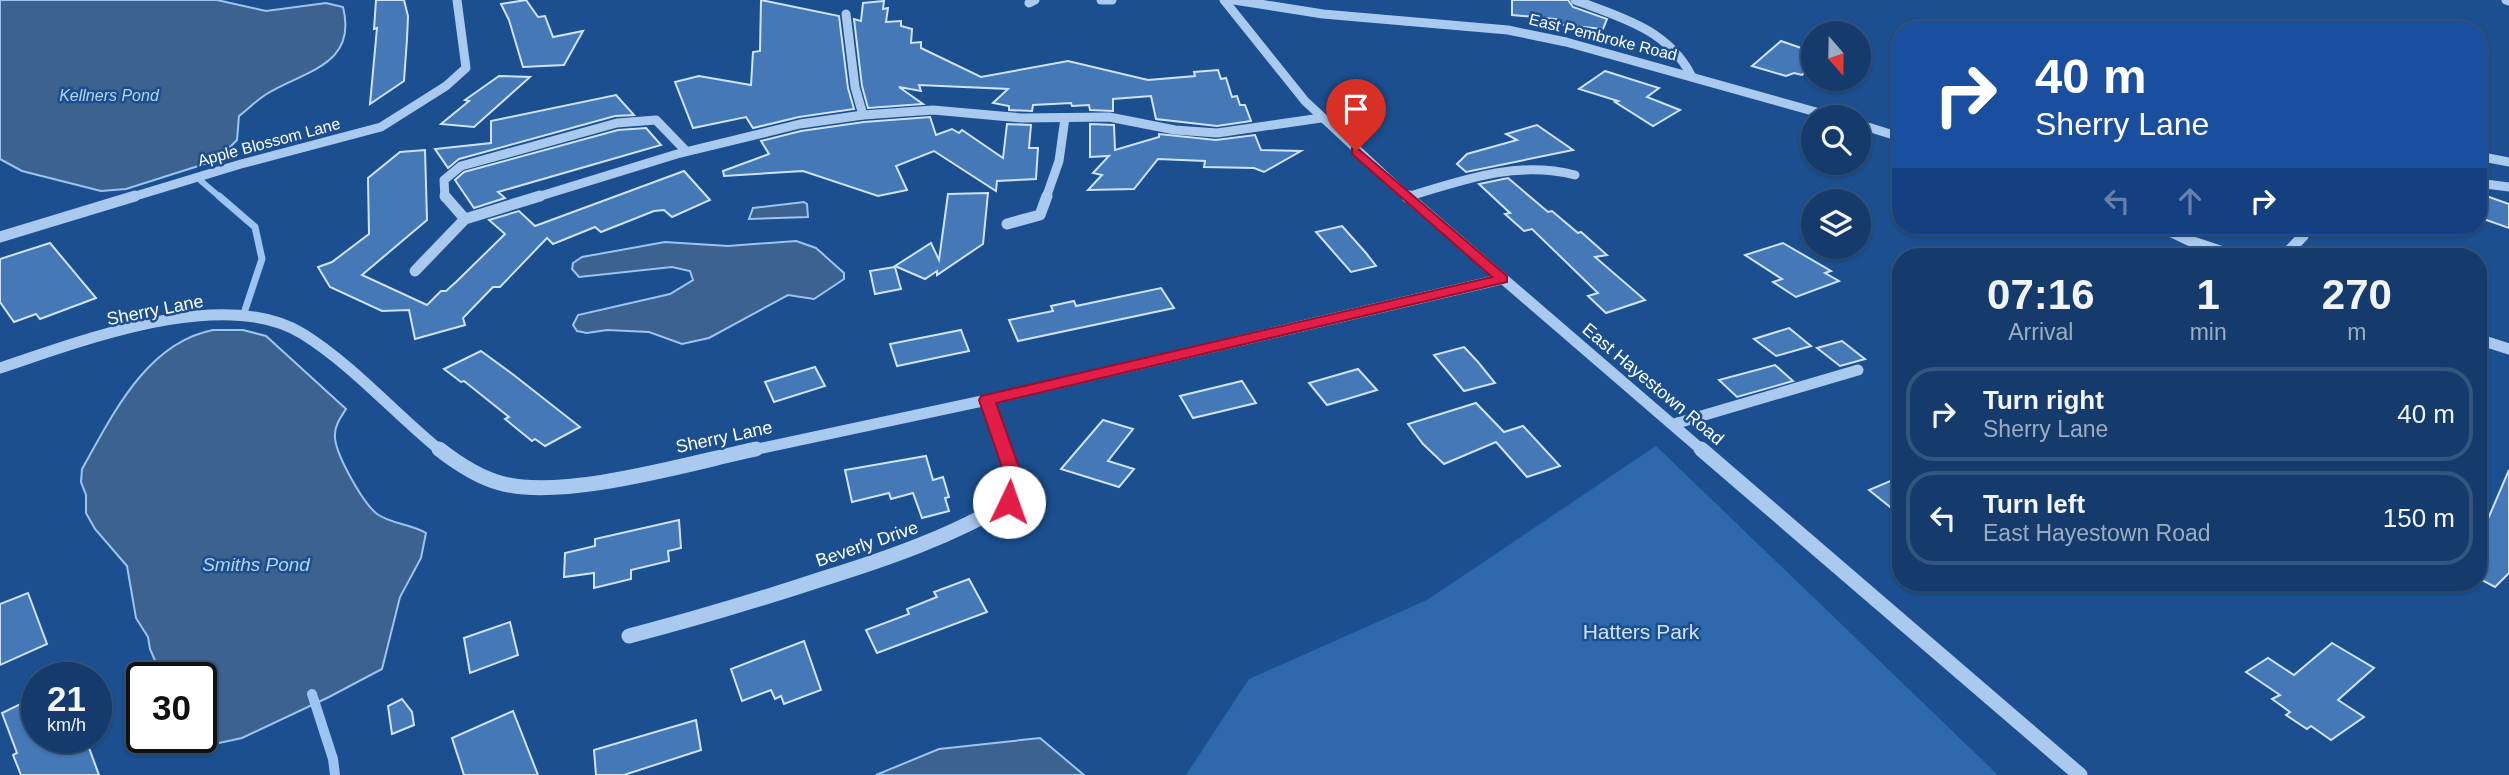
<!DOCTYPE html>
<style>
:root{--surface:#143b6b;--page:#214673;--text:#f1f3f6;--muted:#9dadc1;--line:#33557e}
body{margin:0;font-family:Arial,sans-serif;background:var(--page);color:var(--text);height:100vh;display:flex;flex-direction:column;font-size:26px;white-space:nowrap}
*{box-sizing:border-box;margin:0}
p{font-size:23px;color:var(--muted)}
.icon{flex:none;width:38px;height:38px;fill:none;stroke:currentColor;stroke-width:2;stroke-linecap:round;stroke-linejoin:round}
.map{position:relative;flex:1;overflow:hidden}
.panel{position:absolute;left:1892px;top:248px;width:595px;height:343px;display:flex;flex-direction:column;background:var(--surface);border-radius:28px;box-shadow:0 2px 5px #0004,0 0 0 2px var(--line)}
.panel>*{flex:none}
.top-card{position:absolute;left:1892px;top:21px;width:595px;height:214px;border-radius:28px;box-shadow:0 2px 5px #0004,0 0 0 2px var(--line);background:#1a4fa0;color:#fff;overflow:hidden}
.needle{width:46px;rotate:160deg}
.controls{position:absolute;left:1801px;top:21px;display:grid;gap:14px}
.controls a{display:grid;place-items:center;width:70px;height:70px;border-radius:50%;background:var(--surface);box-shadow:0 2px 5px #0004,0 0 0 2px var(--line);font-size:35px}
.speed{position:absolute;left:21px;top:662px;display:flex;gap:14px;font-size:35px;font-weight:700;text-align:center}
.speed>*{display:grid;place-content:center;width:91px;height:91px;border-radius:50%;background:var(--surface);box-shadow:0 2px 5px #0004,0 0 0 2px var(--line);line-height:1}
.speed small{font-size:18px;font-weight:400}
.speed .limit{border:4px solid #111;border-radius:10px;background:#fff;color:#111}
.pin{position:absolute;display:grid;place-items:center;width:60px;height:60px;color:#fff;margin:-72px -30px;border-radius:50% 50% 50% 0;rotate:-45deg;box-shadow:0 0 7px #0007}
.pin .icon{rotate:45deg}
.me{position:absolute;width:77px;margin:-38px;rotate:3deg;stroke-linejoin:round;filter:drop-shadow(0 0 5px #0008)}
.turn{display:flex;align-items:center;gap:24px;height:147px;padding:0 28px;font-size:32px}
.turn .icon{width:91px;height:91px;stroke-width:2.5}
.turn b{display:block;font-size:49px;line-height:60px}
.lanes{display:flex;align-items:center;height:66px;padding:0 28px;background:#0003;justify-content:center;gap:35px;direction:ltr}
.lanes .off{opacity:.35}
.eta{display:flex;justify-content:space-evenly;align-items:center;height:119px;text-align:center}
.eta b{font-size:42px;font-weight:700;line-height:49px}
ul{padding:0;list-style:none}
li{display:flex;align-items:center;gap:21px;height:94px;margin:0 14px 10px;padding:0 14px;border:4px solid var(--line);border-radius:28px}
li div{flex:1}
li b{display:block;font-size:26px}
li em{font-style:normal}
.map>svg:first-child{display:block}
</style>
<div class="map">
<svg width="2509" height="775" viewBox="0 0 2509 775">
<rect width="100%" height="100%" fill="#1b4f8f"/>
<polygon fill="#2e69ad" points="1656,446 1998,775 1186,775 1249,679 1427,600"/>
<g fill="#3c6290" stroke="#9cc4f0" stroke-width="2">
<path d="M0,0H217L266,11L326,3L343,7C358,66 303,71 265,95C256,101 248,109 239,116L237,140L217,160L126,189L101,191L22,171L0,159Z"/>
<polygon points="804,202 807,204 808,217 749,219 753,208"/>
<polygon points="796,241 816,248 844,273 844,279 814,299 788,295 709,338 682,344 649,332 607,330 587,333 577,331 573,325 578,315 670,294 693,280 690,271 672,267 579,277 572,269 573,263 582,257 665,242 728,246"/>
<path d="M213,330H243L266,336L346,409C341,417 335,425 335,434C333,451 363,503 377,514C391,524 411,524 426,533L421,558L400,597L382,669L329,697L242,738L219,743L201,737V677H162L150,649L148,637L136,618L127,566L95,529L86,513V495L81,482L82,469C112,416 146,343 213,330Z"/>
<polygon points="1040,738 1084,775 876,775 939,749"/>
</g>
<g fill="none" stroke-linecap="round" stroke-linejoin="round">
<polyline stroke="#9cc4f0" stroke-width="6" points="201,181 221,198"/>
<polyline stroke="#9cc4f0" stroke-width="7" points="219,196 255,227 262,259 245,310"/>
<polyline stroke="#9cc4f0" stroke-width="10" points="312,694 333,759 335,775"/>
</g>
<g fill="#4478b7" stroke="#cfe3fa" stroke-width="2">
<polygon points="376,0 404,0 408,16 407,39 404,81 370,104 377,28 374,29"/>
<polygon points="526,0 538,17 545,16 553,37 583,31 564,65 523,67 509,20 501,4"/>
<polygon points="761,0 839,16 848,88 854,109 799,117 753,128 746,117 693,128 675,82 699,76 751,85 753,52 760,51"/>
<polygon points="1512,0 1568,0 1573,7 1607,19 1603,29 1554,24 1556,19 1512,15"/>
<polygon points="884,1 883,9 888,8 886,22 901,21 901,26 912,29 911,43 921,42 921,48 981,77 1068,61 1148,80 1195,76 1194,72 1218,70 1221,79 1226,78 1232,97 1237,96 1240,105 1245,105 1251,121 1217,126 1156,119 1151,96 1113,99 1113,111 1090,110 1089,105 1072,106 1071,103 1033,105 1032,111 1009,110 1009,106 993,103 1008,89 919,85 921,91 899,87 923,104 868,108 862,86 854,19 861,21 863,3"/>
<polygon points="1781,41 1813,52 1813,64 1802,75 1794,73 1786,76 1752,66"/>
<polygon points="1605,71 1659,88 1647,97 1680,110 1653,126 1615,102 1618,101 1579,89"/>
<polygon points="499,76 530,77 474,127 441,124 469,101 465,100"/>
<polygon points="616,95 634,115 615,116 459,159 448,168 435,149 491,143 491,121"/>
<polygon points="930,117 936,135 952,129 959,133 962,130 1003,158 1007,124 1031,125 1029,148 1038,148 1036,179 997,181 996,191 934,151 896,166 907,190 878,196 803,171 724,176 723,171 769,154 761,141 801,131 864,122"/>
<polygon points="1090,124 1114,125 1115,150 1159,137 1159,134 1216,140 1255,135 1261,150 1301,151 1264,172 1254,168 1204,167 1205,161 1158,159 1134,189 1088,190 1102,175 1093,173 1109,156 1090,157"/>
<polygon points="1537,125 1573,150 1466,172 1457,164 1467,154 1517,140 1506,134"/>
<polygon points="646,128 661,145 498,192 505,198 474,208 455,180 464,172 618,130"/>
<polygon points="425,150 427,220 362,275 427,305 441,291 446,291 456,282 505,234 489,220 519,211 535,226 684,171 710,200 672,217 664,210 654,211 601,232 595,227 553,244 547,238 500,287 493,287 463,318 465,325 415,339 409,310 382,311 330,287 318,267 332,262 369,234 368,178 400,152"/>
<polygon points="1508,178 1548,212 1552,211 1578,233 1581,232 1607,255 1595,257 1645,300 1606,313 1588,296 1598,293 1532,229 1524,231 1505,214 1510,213 1479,184"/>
<polygon points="988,193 983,244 937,275 937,271 925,279 895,266 931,243 939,260 948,194"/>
<polygon points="2478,193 2509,204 2509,228 2478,217"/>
<polygon points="1342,226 1366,253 1376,266 1351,272 1316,232"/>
<polygon points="50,243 96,298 40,319 36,314 14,322 0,302 0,259"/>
<polygon points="1783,243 1831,271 1825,273 1839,281 1796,297 1773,282 1782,279 1745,255"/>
<polygon points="895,267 901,289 875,294 870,271"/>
<polygon points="1161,288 1174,308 1018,341 1009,320 1053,311 1051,306 1074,301 1076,306"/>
<polygon points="1789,328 1811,346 1776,356 1754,339"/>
<polygon points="961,330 969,351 897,366 890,344"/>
<polygon points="1842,341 1865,359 1840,366 1817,348"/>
<polygon points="1464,347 1478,362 1495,383 1464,391 1434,355"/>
<polygon points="481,351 515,376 580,427 545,446 535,439 532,441 505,419 509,417 464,381 461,382 444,369"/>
<polygon points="1775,365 1793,381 1737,397 1719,380"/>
<polygon points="815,367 825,386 774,402 765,382"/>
<polygon points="1358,369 1377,390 1327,405 1309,383"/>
<polygon points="1242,381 1256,403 1193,418 1180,396"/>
<polygon points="1476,403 1504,432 1523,426 1560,466 1527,477 1496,442 1444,464 1423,444 1408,424"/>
<polygon points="1103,420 1133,429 1108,461 1134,469 1119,487 1061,469"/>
<polygon points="926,456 933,480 943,477 949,497 945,498 949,511 922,518 913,493 891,499 889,493 852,502 845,470"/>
<polygon points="2509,470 2509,573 2495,587 2478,578 2478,542"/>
<polygon points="1900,477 1900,515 1869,490"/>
<polygon points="679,520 681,548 668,551 669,561 631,570 631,579 594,588 594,573 564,577 565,553 595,546 595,539"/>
<polygon points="969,579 987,612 877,653 866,630 909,614 907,609 937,597 934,592"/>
<polygon points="28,593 47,644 0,665 0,604"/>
<polygon points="510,622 518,655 470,673 464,638"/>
<polygon points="804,641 821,690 784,704 781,696 775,699 771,690 742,701 731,669"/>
<polygon points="2332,643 2374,668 2338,700 2364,717 2331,740 2311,726 2307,729 2286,715 2290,712 2272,699 2280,695 2246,672 2268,658 2294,675"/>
<polygon points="37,696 37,737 85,737 99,775 21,775 13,755 17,753 2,713"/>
<polygon points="402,699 412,712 414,725 392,734 388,706"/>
<polygon points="513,711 538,775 464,775 452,738"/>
<polygon points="696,720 701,750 624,775 596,775 594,750"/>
</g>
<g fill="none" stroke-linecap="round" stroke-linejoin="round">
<g stroke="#a9c9ee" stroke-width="9">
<polyline points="1101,0 1112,0"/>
<polyline points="1224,0 1305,101 1409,198"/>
<polyline points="1234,0 1323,14 1508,30 1566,42 1834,117"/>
<path d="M1575,0C1620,17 1667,29 1691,75"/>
<polyline points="2506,0 2509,1"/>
<polyline points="1029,3 1035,0"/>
<polyline points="846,14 855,87 863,115"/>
<polyline points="1858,124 1900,137"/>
<polyline points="2478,156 2509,162"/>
<polyline points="2478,183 2509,187"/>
<path d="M1407,197C1463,180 1516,160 1575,175"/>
<polyline points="129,198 241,164 381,127 446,86 466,68 457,0"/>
<polyline points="445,198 444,180 461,166 617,123 656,120 686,151"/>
<polyline points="534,198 677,154 800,124 863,115 933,110 1022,118 1109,117 1175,130 1217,133 1321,118"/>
<polyline points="1046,198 1059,161 1065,118"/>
</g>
<g stroke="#a9c9ee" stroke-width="11">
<polyline points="445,196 465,219"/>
<polyline points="1407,196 1703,451"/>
<polyline points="1407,197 1410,196"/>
<polyline points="1007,224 1040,215 1047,196"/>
<polyline points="2159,226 2193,242 2238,257"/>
<polyline points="0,237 135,196"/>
<polyline points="2283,257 2303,236 2308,226"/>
<polyline points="415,271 465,219 540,196"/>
<polyline points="2478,339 2509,349"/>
<path d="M0,368C82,341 224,285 303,334C354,366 395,414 441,451"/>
<polyline points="987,400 1005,451"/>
<polyline points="1674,424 1858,370"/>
<polyline points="748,451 987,400 1502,279"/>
</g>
<g stroke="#a9c9ee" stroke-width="15">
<path d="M439,449C457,463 478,477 500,483C563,501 690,463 756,449"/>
<polyline points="1701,449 2080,775"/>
<path d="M629,636C695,619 761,599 825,578C889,558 952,536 1009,502L1012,470L1005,449"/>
</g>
</g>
<polygon fill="#e11d48" stroke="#92132f" stroke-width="2" points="1356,147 1507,276 1507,282 996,403 1020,470 1017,502 1009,508 1002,506 1000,502 1003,470 979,400 981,396 1492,277 1352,154 1352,148"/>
<g text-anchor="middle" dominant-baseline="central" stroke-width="5" stroke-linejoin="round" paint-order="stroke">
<g font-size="16" fill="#fff" stroke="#1b4f8f">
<text transform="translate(1603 37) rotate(14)">East Pembroke Road</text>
<text transform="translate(269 142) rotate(-15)">Apple Blossom Lane</text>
</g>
<g font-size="16" font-style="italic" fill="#b5d3f5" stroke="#1b4f8f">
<text x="109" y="95">Kellners Pond</text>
</g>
<g font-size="18" fill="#fff" stroke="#1b4f8f">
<text transform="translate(155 310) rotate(-11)">Sherry Lane</text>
<text transform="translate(1653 384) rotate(40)">East Hayestown Road</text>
<text transform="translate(724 437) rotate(-12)">Sherry Lane</text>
<text transform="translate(867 544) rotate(-19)">Beverly Drive</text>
</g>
<g font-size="19" font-style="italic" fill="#b5d3f5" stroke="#1b4f8f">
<text x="256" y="564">Smiths Pond</text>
</g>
<g font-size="21" fill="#cfe3fa" stroke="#1b4f8f">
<text x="1641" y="631">Hatters Park</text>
</g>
</g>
</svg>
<div class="controls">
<a><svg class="needle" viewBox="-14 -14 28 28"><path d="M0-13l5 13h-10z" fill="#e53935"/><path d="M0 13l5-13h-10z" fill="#9dadc1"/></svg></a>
<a><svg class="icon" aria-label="search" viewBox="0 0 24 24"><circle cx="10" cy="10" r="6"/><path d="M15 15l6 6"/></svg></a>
<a><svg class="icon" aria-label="layers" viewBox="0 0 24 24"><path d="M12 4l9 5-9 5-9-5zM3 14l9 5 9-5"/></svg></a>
</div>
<div class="speed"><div>21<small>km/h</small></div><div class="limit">30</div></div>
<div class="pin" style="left:1356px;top:151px;background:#d93025"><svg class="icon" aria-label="arrive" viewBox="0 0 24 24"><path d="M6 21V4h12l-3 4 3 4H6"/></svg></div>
<svg class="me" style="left:1009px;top:502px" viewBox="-20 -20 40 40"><circle r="19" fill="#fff"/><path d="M0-13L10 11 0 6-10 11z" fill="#e11d48"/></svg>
<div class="top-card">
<div class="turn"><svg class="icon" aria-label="right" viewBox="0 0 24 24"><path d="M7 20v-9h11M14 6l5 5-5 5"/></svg><div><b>40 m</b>Sherry Lane</div></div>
<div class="lanes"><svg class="icon off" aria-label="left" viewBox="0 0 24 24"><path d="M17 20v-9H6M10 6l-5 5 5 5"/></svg><svg class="icon off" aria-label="ahead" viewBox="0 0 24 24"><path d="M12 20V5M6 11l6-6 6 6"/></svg><svg class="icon" aria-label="right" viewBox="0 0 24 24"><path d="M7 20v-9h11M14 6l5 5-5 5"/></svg></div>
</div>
<section class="panel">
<div class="eta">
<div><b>07:16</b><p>Arrival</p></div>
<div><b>1</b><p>min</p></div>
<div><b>270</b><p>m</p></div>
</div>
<ul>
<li><svg class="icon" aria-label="right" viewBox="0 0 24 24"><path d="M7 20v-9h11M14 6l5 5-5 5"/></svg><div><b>Turn right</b><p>Sherry Lane</p></div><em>40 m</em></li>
<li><svg class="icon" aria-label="left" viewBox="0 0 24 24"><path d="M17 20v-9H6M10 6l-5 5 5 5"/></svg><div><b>Turn left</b><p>East Hayestown Road</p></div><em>150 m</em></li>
</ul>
</section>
</div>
